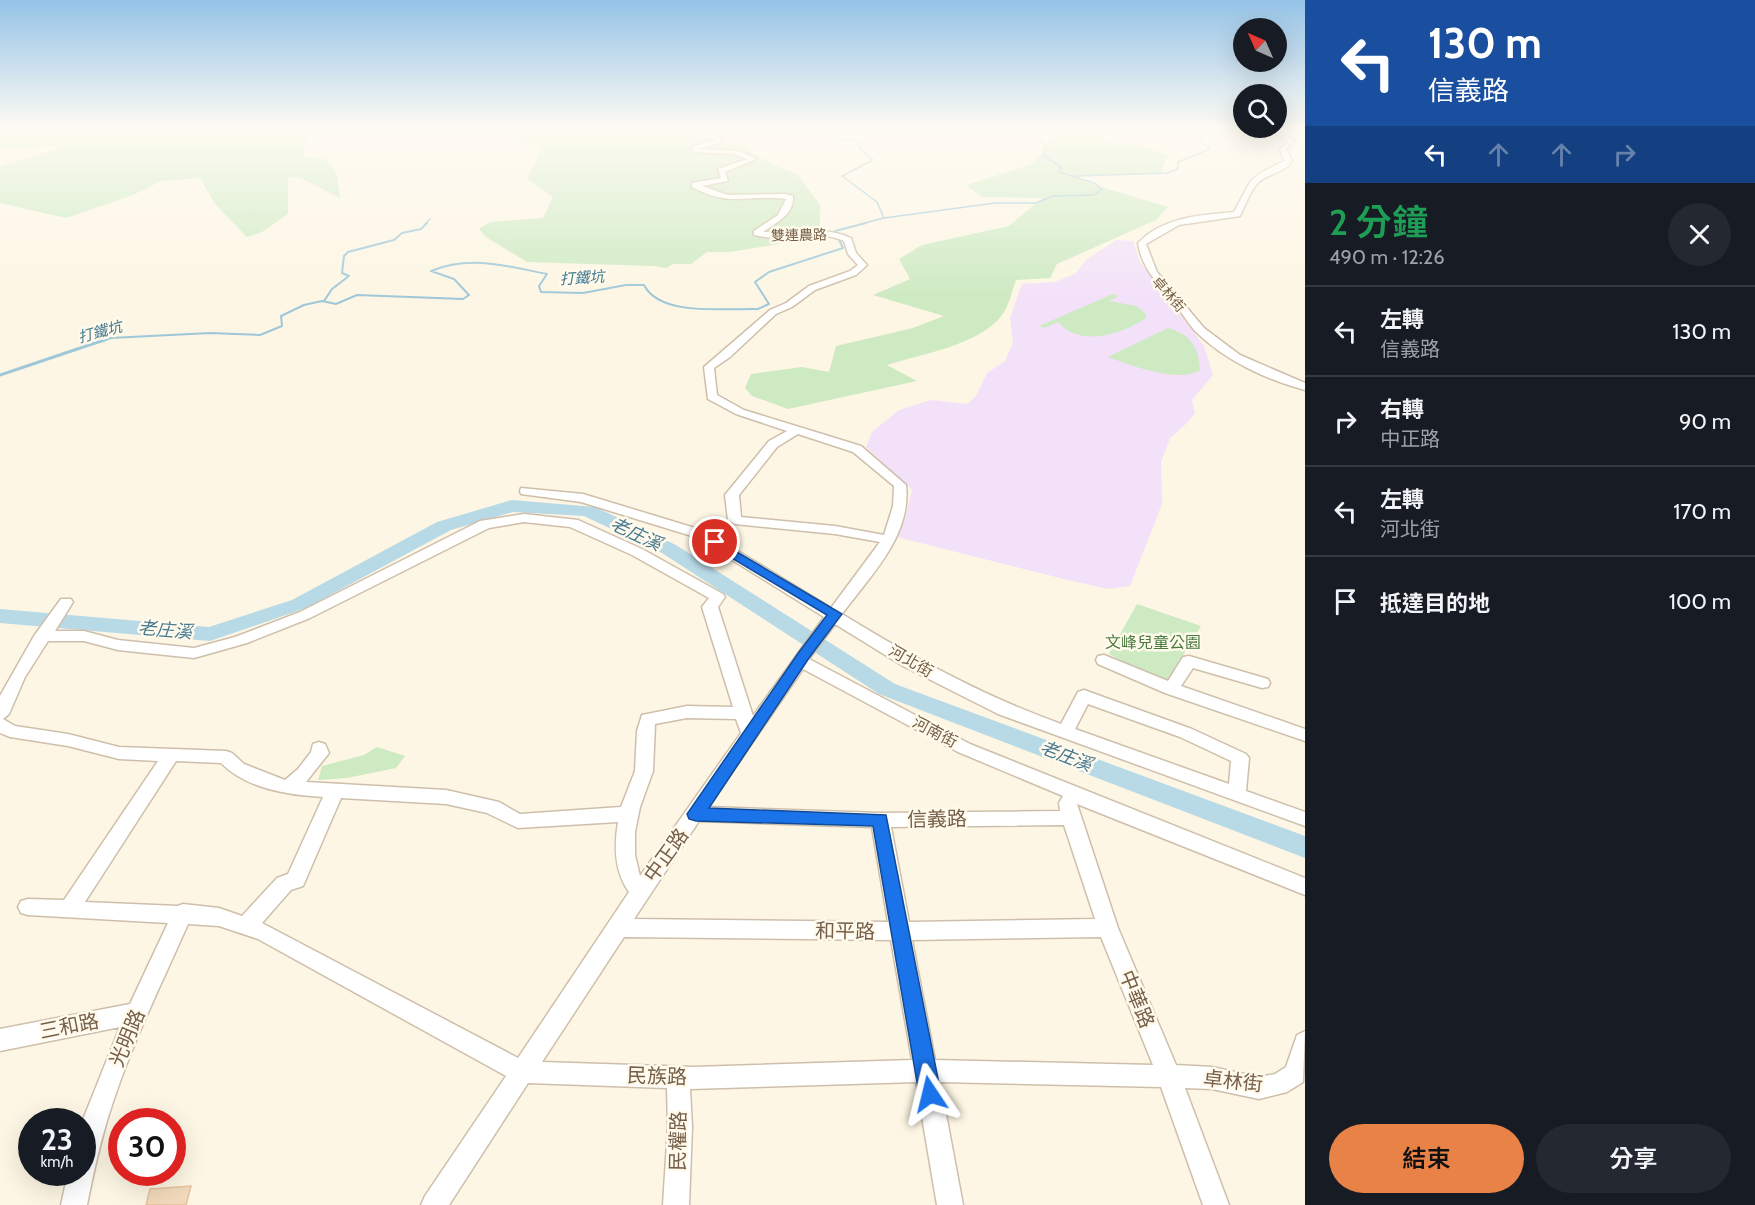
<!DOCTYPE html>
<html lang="zh-TW">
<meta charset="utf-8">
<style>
:root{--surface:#171b24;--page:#242831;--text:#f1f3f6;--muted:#9ea1a6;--line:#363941;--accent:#e88247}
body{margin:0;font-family:Cabin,"Noto Sans TC",sans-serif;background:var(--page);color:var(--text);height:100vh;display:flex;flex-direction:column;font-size:22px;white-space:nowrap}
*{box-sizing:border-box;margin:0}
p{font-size:20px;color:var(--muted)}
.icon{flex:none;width:33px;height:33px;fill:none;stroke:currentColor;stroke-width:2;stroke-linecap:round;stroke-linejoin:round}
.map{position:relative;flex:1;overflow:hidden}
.sheet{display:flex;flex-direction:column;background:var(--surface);width:450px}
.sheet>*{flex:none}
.top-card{background:#1a4fa0;color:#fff;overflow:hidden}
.needle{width:39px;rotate:315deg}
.fabs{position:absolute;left:1233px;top:18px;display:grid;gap:12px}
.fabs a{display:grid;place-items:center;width:54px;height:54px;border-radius:50%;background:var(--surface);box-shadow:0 6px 24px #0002;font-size:30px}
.speed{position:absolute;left:18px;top:1108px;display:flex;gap:12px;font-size:30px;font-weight:700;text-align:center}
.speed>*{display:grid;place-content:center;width:78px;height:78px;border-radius:50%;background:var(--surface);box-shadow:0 6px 24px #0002;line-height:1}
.speed small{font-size:15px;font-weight:400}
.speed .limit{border:9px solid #d22;background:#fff;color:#111}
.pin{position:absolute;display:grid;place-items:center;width:51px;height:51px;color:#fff;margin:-26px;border:3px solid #fff;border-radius:50%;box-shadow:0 2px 6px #0007}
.me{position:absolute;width:66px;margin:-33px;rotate:350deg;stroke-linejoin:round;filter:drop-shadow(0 0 4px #0008)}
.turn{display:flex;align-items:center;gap:21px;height:126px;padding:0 24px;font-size:27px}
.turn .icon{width:78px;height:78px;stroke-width:2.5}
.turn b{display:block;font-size:42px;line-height:51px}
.lanes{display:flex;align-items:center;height:57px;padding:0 24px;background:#0003;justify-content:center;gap:30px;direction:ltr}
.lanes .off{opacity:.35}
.round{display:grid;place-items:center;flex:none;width:63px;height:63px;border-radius:32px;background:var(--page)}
.summary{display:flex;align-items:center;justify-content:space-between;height:102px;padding:0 24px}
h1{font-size:36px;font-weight:600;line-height:45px;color:#1e9e55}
.button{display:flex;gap:12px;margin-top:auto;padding:12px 24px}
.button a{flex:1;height:69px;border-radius:36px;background:var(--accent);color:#111;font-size:24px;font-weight:600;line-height:69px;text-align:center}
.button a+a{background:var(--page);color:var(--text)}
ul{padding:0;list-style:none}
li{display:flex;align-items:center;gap:18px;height:90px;padding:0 24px;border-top:2px solid var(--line)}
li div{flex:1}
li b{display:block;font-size:22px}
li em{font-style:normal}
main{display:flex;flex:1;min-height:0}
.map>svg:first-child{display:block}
</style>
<main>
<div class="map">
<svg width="1305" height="1205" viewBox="0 0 1305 1205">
<rect width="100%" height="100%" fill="#fdf6e4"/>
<polygon fill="#f3e1f9" points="1116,240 1133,241 1140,262 1204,346 1213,375 1192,400 1195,413 1185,425 1170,438 1161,462 1162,504 1130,586 1109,589 1068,580 897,537 905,518 912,490 866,447 872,432 899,410 931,400 967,404 976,396 987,373 1005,361 1013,343 1010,318 1022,284 1055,282 1076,273 1086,260"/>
<g fill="#cdeac2">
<polygon points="0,130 308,132 303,157 325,159 336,172 340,198 301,178 288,177 288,214 262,232 247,237 215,204 200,178 161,181 133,195 66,218 0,203 0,167 69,145 0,148"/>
<polygon points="530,130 686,130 713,138 720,143 744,144 752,153 773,165 797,174 820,205 820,230 798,230 777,238 779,244 730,252 707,252 691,264 673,264 666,268 653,266 527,262 486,237 479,229 490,222 543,218 553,197 527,179 543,147 516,141 519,135"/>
<path d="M1067,130H1096L1109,142L1149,148L1167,156L1161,173L1077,176L1091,184L1168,207L1156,220L1057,264L1050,278L1016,280C1012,291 1009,306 1002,315C980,345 921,354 887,365L917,381L788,409L752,396L745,388L751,374L802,367L829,372L836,346L913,328L944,316L873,295L910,279L899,259L922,245L1009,226L1042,198L982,197L966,185L1030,165L1042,155L1052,134Z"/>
<path d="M1113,294L1119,296L1109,301L1136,306L1146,314V318C1123,334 1080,348 1058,322L1045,328L1039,326Z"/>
<path d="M1168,328C1190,334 1199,347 1200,370C1179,384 1130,365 1108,357Z"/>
<polygon points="1137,604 1201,626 1165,685 1109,654"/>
<polygon points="377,747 405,756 396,768 347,778 318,780 322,766 364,755"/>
</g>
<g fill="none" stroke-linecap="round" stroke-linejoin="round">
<g stroke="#9ec7d8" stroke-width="1.5">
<polyline points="813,130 827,137 861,142 860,149 873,160 842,176 877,202 884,218"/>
<polyline points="1077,176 1168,173 1178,169 1178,162 1210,149 1202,141 1201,135"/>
<polyline points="425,224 430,219"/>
<polyline points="861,224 884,218 995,203 1036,203 1053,196 1094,195 1102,189 1094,183 1059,172 1061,167 1042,155 1046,146 1026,130"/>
</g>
<g stroke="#9ec7d8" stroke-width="2">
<polyline points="324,301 332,289 349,276 342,273 344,256 348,252 394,240 402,233 421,229 427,223"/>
<path d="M100,342L111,338L210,333L260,335L282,326L281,316L304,305L322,301L336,304L357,295L463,299L469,295L454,279L431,271C470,255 507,266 547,274L539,286L541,292L583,293L626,285H644C660,317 726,308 758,309L769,304L755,282L769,272L843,248L835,231L866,223"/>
</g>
<polyline stroke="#9ec7d8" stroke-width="3" points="0,375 104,340"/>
<polygon fill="#b8d9e6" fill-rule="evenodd" points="512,500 595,507 676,545 895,684 1305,836 1305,858 879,694 662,553 584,516 513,512 451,530 306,608 210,641 0,623 0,609 209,627 292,600 437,522"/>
</g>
<polygon fill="#f2d9bb" stroke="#e5c29b" stroke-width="1.5" points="191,1186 186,1205 146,1205 150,1189"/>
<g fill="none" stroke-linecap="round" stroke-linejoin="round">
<g stroke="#cebfaa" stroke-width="3">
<g id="minor">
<path d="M686,130H697L722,138L721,142L698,149L740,151L756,159L725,172L728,181L702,186L728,195L785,194L793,196C794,215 777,222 763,232C794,233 822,225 851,238L856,253L867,265L856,275L815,290L792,307L776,314L730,357L714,368L717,395L744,410L861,446L906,485C912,536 870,576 842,614C912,657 983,696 1061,724L1078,692L1084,690L1192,729L1246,754L1249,758L1246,791L1305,812V826L998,714L903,666L835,624L809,659L970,744L1305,878V895L1077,804L1118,928L1176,1065L1212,1067L1259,1077L1275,1074L1286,1067L1297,1035L1305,1031L1303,1082L1287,1092L1259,1099L1212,1089L1185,1088L1229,1205H1203L1161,1087L940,1082L963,1205H937L916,1082L690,1089L692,1127L689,1205H663L668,1127L667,1088L528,1083L449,1205H421L425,1196L506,1076L258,939L219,926L188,924C162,983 133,1041 113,1102C101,1137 94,1170 87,1205H61L68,1173H82V1122L120,1027L0,1051V1029L130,1004L168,923L28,915L21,913L18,907L21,901L28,899L64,900L158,761L119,759L68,746L10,737L0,733V696L34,636L61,599H71L73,602L55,631H84L118,640L194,648L235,637L300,612L480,521L524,514L578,520L642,549L723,594L725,597L718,607L753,716L824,617L695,537L581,502L521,494L520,491L521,488L583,494L705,531L831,608L880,542L835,534L735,524L728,520L725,495L769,441L787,431L736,414L708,399L704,367L770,310L786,303L809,286L850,271L858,265L848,254L844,241C815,228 784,243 754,235V231L778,215L786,199C748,194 730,208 692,187V183L721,178L718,169L747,159L733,154L694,152L692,147L716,139ZM798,434L853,452L894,486L893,506L884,535L835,526L741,517L739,495L777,447ZM524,522L570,527L632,555L709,598L702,607L733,707L687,706L642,715L637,731L635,771L621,807L520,814L499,802L446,790L306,782L329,753L325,744L319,742L313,744L311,752L298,769L285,780L244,764L232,753L226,751L119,747L68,734L15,726L3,719L9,714L25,677L48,641H84L118,650L194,658L247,643L310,618L489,528ZM803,669L958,752L1063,796L1059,803L1060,811L880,813L708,807ZM1088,704L1180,737L1231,761L1229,784L1075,729ZM687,718L736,719L741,733L640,876L635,855V832L640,807L653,771L655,724ZM176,761L221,763C247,789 288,795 323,797L288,874L277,878L242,916L219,908L183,904L178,906L85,902ZM341,798L446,804L487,813L518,828L618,822C614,846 614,871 629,892L518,1058L262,923L291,890L303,886ZM699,821L872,827L888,922L634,919ZM1064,825L1095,919L909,922L891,827ZM624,937L891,940L912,1060L694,1067L542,1062ZM1101,937L1153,1065L935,1060L912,940Z"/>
<path d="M1269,130H1277L1294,140L1286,149L1292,161C1285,174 1265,173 1256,185C1249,194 1245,206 1240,216L1179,225L1146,244L1157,272L1204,328L1240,355L1305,383V390C1267,380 1224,360 1195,331C1187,322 1181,311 1173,302C1157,282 1142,269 1138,243C1163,217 1200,215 1234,212L1250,182L1260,173L1284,161L1280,149L1288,141Z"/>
<polygon points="1104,655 1168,681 1183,657 1189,656 1268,679 1270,683 1268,687 1262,688 1193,668 1181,686 1305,729 1305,741 1165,693 1098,664 1096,660 1098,656"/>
</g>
</g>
<use href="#minor" fill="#fff" fill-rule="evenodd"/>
</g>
<linearGradient id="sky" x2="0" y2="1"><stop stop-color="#95c3e7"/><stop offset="0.43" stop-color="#fefbf3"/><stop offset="1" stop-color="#fefbf3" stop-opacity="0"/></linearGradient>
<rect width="1305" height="299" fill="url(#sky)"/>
<polygon fill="#1a73e8" stroke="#114b97" stroke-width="1.5" points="715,539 842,614 809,658 709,808 886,815 941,1094 938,1101 930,1104 922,1101 919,1094 873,826 696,821 689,819 687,814 799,652 827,615 710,545 708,542"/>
<g text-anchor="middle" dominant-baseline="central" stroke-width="5" stroke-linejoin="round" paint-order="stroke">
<g font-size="14" fill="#765f49" stroke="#fffaeb">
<text transform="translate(799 235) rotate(-1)">雙連農路</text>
<text transform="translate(1169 294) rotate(49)">卓林街</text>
</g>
<g font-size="15" font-style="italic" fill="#457991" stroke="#fffaeb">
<text transform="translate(582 278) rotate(-4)">打鐵坑</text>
<text transform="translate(100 332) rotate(-15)">打鐵坑</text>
</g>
<g font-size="16" fill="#4a7c41" stroke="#fffaeb">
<text x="1153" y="642">文峰兒童公園</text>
</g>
<g font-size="16" fill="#765f49" stroke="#fffaeb">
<text transform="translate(911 661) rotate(30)">河北街</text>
<text transform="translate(935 732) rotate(28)">河南街</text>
</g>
<g font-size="18" font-style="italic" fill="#457991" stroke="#fffaeb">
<text transform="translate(636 534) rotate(25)">老庄溪</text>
<text transform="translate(165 630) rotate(5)">老庄溪</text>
<text transform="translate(1066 756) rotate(21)">老庄溪</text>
</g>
<g font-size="20" fill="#765f49" stroke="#fffaeb">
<text transform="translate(937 819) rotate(-1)">信義路</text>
<text transform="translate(666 855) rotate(-54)">中正路</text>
<text transform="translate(845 931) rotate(1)">和平路</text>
<text transform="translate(1137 999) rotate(68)">中華路</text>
<text transform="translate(69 1026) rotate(-11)">三和路</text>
<text transform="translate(127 1038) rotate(-67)">光明路</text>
<text transform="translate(657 1076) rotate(2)">民族路</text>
<text transform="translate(1233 1081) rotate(6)">卓林街</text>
<text transform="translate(678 1141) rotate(-89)">民權路</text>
</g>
</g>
</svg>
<div class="fabs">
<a><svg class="needle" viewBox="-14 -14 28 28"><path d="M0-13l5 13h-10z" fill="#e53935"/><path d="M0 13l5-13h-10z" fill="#9ea1a6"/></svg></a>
<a><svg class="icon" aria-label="search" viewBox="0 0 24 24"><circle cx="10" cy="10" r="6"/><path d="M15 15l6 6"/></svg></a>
</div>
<div class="speed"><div>23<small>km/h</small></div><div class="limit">30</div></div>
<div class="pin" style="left:715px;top:542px;background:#d93025"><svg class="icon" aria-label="arrive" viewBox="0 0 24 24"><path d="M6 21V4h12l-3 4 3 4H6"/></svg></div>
<svg class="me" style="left:930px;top:1094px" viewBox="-20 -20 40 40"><path d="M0-17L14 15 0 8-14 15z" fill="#1a73e8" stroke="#fff" stroke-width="4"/></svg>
</div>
<section class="sheet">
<div class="top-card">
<div class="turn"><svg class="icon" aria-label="left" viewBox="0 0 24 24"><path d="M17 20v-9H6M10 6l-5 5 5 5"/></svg><div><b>130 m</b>信義路</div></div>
<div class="lanes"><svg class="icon" aria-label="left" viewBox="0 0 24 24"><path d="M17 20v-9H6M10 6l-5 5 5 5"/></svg><svg class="icon off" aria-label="ahead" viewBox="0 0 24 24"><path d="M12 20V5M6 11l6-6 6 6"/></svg><svg class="icon off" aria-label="ahead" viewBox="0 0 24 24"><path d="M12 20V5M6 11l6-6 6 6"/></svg><svg class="icon off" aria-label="right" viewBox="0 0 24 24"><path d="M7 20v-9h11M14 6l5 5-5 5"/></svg></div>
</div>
<div class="summary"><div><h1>2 分鐘</h1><p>490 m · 12:26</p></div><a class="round"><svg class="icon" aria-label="close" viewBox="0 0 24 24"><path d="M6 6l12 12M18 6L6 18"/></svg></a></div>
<ul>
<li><svg class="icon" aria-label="left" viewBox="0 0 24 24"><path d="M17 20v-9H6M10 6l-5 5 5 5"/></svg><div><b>左轉</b><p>信義路</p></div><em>130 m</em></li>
<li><svg class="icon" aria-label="right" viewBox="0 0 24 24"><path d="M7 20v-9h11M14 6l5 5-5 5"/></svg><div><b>右轉</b><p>中正路</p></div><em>90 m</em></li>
<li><svg class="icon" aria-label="left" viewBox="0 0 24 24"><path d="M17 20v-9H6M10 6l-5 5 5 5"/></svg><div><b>左轉</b><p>河北街</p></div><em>170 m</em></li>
<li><svg class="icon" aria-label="arrive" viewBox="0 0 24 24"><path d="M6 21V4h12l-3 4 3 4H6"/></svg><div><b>抵達目的地</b></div><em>100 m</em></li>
</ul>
<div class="button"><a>結束</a><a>分享</a></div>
</section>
</main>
